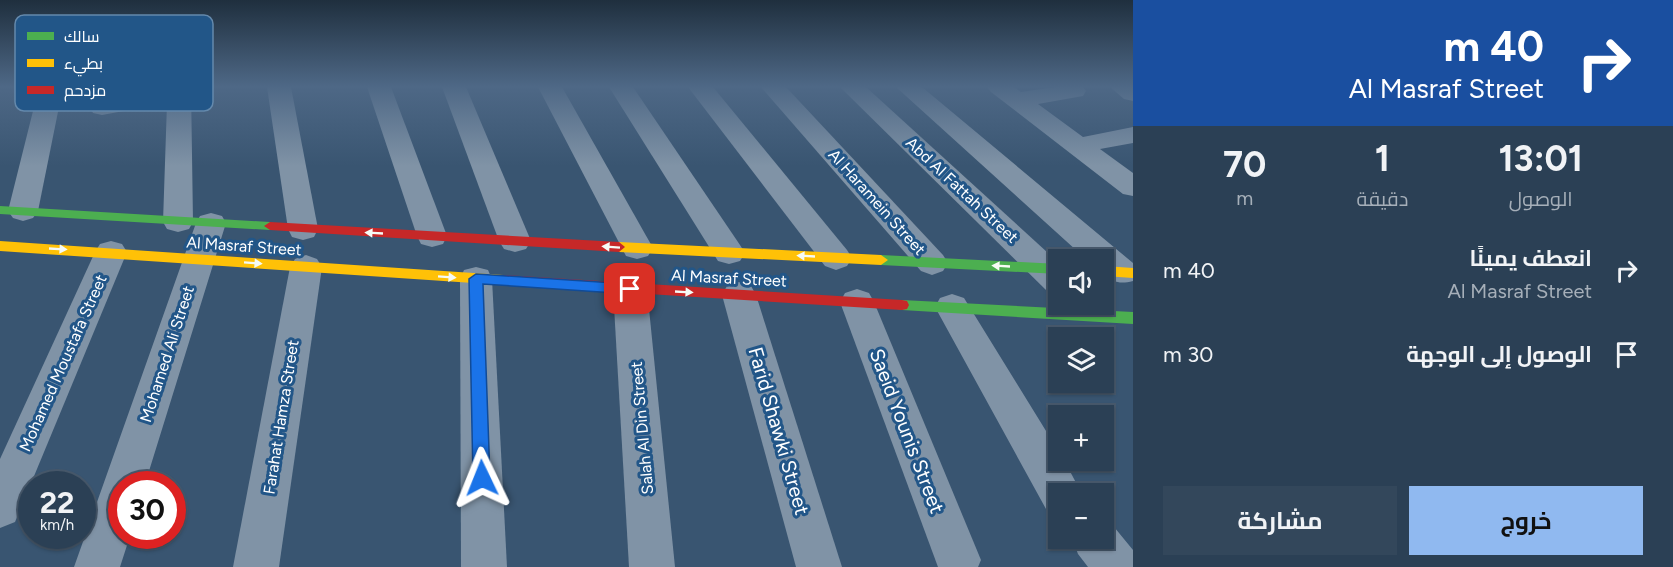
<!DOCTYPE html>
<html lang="ar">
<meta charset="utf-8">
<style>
:root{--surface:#2b4055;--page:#33475b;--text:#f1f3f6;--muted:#a6afb9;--line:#47596c;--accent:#90b9f0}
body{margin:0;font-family:Figtree,Cairo,sans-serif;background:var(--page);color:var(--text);direction:rtl;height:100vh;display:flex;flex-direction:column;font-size:22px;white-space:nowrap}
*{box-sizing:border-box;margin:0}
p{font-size:20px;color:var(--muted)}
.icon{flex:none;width:33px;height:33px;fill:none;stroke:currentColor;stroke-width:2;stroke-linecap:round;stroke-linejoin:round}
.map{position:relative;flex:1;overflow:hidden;direction:ltr}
.drawer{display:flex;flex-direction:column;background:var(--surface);width:540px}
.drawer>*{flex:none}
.top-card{background:#1a4fa0;color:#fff;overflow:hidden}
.controls{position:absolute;left:1048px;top:249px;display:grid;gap:12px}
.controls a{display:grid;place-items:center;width:66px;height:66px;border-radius:0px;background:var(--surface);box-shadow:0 2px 4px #0004,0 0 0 2px var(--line);font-size:30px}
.speed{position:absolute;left:18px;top:471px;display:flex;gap:12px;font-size:30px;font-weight:700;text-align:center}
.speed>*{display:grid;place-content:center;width:78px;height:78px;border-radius:50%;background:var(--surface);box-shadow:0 2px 4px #0004,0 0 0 2px var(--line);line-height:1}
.speed small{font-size:15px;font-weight:400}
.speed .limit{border:9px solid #d22;background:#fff;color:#111}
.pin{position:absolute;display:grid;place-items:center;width:51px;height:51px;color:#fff;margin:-26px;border-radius:12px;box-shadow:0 3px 9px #0006}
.me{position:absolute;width:66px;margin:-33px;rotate:358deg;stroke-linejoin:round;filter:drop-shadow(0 0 4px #0008)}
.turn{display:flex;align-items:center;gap:21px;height:126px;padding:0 30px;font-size:27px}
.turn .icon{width:78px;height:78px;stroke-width:2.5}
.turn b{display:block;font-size:42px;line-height:51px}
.eta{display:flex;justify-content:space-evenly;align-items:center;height:102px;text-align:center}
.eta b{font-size:36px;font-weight:700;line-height:42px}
.button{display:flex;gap:12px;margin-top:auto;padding:12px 30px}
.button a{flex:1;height:69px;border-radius:0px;background:var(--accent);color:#111;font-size:24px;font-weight:700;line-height:69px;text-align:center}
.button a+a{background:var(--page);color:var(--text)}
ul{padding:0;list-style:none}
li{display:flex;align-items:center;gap:18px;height:84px;padding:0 30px}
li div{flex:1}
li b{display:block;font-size:22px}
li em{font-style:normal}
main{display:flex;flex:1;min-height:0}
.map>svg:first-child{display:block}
</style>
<main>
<section class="drawer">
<div class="top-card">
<div class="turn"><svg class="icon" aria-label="right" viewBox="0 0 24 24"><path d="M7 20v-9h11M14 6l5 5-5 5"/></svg><div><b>40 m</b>Al Masraf Street</div></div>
</div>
<div class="eta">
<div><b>13:01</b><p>الوصول</p></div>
<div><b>1</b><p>دقيقة</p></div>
<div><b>70</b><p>m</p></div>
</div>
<ul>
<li><svg class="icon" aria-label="right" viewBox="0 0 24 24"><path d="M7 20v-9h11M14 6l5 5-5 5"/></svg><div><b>انعطف يمينًا</b><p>Al Masraf Street</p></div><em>40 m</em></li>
<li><svg class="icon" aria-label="arrive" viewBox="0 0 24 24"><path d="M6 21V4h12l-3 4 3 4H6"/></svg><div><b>الوصول إلى الوجهة</b></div><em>30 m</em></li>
</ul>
<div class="button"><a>خروج</a><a>مشاركة</a></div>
</section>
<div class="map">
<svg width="1133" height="567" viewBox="0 0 1133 567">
<rect width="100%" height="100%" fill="#395571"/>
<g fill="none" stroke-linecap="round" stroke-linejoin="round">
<g fill="#8093a6" fill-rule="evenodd">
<polygon points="39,87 63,87 38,211 33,218 23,221 13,218 8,211"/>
<polygon points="167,87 191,87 193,222 189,229 178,232 167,229 163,222 167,103 102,115 93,113 90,108 93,103"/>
<polygon points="267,87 291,87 318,229 314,237 303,240 292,237 288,229"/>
<polygon points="367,87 391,87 447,236 443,244 432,247 421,244 417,236"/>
<polygon points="442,87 466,87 531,241 526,249 515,252 504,249 499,241"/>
<polygon points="538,87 562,87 653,248 648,256 637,259 626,256"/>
<polygon points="609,87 633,87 740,245 745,253 740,261 729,264 718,261"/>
<polygon points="688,87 713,87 847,250 852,258 847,266 836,270 825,266"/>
<polygon points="761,87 786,87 943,255 948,263 943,271 932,275 921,271"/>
<polygon points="840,87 866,87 1059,263 1059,294 1047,291"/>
<path d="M896,87H922L1133,263V281C1121,284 1114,283 1104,275V260H1087Z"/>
<polygon points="987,87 1014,87 1021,92 1055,87 1083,87 1086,91 1083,96 1038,104 1083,137 1133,127 1133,143 1100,149 1133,173 1133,196 1123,194 991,92"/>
<polygon points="1110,87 1133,87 1133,101 1124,99"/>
<polygon points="211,213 222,216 226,223 145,484 122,484 122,536 130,536 120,567 74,567 196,223 200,216"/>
<polygon points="111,241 122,244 127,252 15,522 0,528 0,459 95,252 100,244"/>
<polygon points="306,255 317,259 322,267 279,567 233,567 290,267 295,259"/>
<polygon points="476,267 488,270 492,279 507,567 461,567 460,279 464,270"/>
<polygon points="630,276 642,280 647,289 675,567 629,567 613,289 618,280"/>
<polygon points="739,282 751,286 756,295 842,567 796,567 722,295 727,286"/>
<polygon points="857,289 869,293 874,302 981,560 978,567 938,567 840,302 845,293"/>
<polygon points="952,294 964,298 1059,452 1059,460 1064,460 1082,494 1059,494 1059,514 1046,509 935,307 940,298"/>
<polygon points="1104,520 1110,522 1133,550 1133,567 1088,567 1078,554 1072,538 1104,538"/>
</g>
<g fill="#4caf50" fill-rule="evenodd">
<polygon points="0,206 270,222 276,226 270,230 0,214"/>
<polygon points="881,255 1059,264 1059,274 881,265 874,260"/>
<polygon points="902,300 1133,312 1133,324 902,310 897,309 895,305 897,301"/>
</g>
<g fill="#ffc107" fill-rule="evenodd">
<polygon points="0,241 503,275 510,280 503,285 0,251"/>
<polygon points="619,242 881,255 888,260 881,265 619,252 613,247"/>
<polygon points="1104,266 1133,268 1133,278 1104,276"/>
</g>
<g fill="#c62828" fill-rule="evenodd">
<polygon points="270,222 619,242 625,247 619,252 270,230 264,226"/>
<polygon points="503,275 902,300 907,301 909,305 907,309 902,310 503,285 496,280"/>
</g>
</g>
<defs><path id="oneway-solid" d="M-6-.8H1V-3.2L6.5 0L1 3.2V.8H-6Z" transform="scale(1.5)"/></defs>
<g fill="#f6fbf6">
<use href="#oneway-solid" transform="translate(374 233) rotate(-177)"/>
<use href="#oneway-solid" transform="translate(611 247) rotate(-176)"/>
<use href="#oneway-solid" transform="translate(58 249) rotate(3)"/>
<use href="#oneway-solid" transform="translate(806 256) rotate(-177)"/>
<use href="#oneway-solid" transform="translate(253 263) rotate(4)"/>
<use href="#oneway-solid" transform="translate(1001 266) rotate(-177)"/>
<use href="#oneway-solid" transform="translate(447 277) rotate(4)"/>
<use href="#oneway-solid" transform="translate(684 292) rotate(3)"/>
</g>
<linearGradient id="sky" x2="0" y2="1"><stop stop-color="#1f2f3e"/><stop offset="0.52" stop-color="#4e6886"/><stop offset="1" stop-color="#4e6886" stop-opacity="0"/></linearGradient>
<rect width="1133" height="166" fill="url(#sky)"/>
<polygon fill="#1a73e8" stroke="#114b97" stroke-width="1.5" points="476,274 630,284 636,289 630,294 483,284 490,478 488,484 482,487 476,484 473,478 469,279"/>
<g text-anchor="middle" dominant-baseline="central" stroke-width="6" stroke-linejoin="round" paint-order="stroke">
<g font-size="16" fill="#fff" stroke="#225688">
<text transform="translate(962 190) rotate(43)">Abd Al Fattah Street</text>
<text transform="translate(877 202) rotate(48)">Al Haramein Street</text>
<text transform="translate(244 246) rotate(4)">Al Masraf Street</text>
<text transform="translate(729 278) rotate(3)">Al Masraf Street</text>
<text transform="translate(167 354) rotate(-72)">Mohamed Ali Street</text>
<text transform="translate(63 363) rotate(-66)">Mohamed Moustafa Street</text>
<text transform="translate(281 417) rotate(-81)">Farahat Hamza Street</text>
<text transform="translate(642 428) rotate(-95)">Salah Al Din Street</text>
</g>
<g font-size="20" fill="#fff" stroke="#225688">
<text transform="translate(779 431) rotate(74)">Farid Shawki Street</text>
<text transform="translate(907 431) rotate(69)">Saeid Younis Street</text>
</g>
</g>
<rect x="15" y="15" width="198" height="96" rx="9" fill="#225688" stroke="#6489ac" stroke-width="1.5"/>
<rect x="27" y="32" width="27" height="8" fill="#4caf50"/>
<rect x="27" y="59" width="27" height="8" fill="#ffc107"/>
<rect x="27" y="86" width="27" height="8" fill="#c62828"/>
<g font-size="16" fill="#fff">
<text x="64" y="42">سالك</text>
<text x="64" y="69">بطيء</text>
<text x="64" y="96">مزدحم</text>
</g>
</svg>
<div class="controls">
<a><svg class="icon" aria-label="sound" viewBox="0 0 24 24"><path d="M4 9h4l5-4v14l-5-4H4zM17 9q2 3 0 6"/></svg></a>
<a><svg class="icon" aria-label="layers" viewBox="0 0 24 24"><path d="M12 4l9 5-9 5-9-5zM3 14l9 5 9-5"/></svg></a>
<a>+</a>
<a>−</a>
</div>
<div class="speed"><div>22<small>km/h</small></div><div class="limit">30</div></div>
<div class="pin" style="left:630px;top:289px;background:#d93025"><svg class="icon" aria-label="arrive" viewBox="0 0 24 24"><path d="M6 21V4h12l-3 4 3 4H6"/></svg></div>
<svg class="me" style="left:482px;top:478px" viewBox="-20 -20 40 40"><path d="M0-17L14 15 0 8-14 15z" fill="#1a73e8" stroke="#fff" stroke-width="4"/></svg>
</div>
</main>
